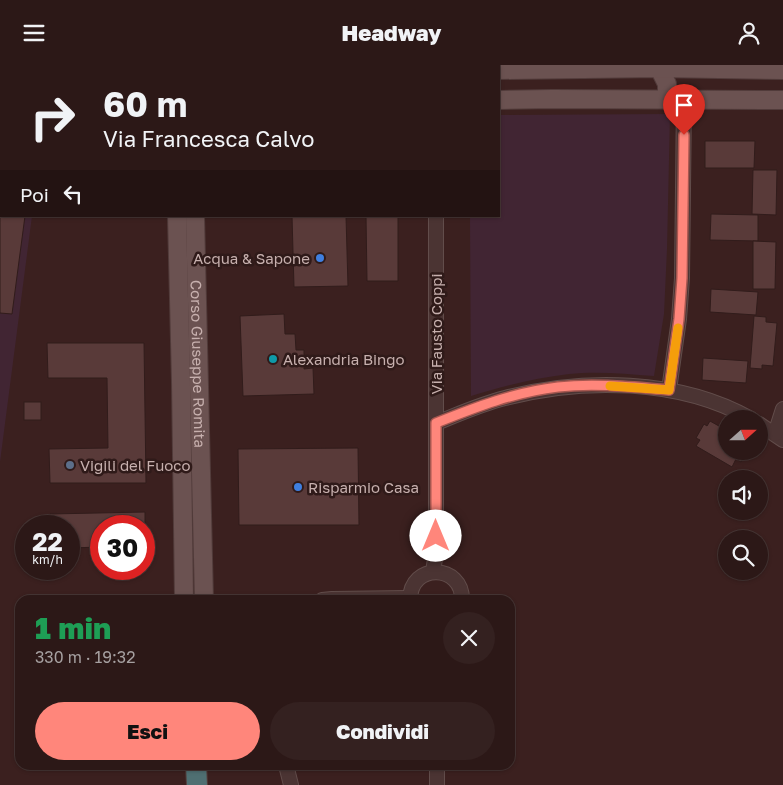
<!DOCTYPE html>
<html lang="it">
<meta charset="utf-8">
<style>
:root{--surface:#2c1817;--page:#342120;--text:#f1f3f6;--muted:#a6a0a1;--line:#483736;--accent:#ff867b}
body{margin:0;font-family:"Golos Text",sans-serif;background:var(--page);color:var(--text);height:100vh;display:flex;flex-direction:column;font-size:19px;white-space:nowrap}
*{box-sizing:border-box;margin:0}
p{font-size:16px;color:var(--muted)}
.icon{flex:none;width:28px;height:28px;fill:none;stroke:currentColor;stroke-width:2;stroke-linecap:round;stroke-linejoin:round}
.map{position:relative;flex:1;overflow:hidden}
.details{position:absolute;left:15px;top:530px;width:500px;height:175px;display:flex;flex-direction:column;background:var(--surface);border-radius:15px;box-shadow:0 1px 4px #0004,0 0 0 1px var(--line)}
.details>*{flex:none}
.guide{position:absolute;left:0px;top:0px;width:500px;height:152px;box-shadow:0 1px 4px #0004,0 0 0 1px var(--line);background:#2c1817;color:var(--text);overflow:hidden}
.needle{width:32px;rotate:69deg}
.fabs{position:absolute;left:718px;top:345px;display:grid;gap:10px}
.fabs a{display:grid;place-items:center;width:50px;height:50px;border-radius:50%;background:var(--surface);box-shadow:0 1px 4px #0004,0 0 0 1px var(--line);font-size:25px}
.speed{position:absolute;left:15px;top:450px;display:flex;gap:10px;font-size:25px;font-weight:700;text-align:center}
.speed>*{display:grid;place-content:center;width:65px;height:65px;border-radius:50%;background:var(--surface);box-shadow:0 1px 4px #0004,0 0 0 1px var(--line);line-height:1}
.speed small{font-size:12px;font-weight:400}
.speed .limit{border:8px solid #d22;background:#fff;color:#111}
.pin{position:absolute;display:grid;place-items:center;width:42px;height:42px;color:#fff;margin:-51px -21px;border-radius:50% 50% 50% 0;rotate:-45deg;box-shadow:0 0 5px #0007}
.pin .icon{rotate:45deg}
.me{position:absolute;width:55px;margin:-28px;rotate:0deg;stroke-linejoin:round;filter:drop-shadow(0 0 4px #0008)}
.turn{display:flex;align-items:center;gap:18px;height:105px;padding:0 20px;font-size:22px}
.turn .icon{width:65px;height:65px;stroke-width:2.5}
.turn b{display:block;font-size:35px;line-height:42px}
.then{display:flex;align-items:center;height:48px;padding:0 20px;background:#0003;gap:10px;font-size:19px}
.round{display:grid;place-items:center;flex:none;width:52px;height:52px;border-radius:26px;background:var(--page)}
.summary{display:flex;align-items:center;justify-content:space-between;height:85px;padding:0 20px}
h1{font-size:30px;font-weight:800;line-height:38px;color:#1e9e55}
.button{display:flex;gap:10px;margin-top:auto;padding:10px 20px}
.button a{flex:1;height:58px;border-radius:30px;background:var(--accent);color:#111;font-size:20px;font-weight:800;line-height:58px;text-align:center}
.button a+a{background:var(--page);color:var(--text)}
header{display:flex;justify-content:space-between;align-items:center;height:65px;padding:0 20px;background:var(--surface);font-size:22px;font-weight:800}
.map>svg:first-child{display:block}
</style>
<header><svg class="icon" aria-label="menu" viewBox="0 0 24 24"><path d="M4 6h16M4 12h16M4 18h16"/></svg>Headway<svg class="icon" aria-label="person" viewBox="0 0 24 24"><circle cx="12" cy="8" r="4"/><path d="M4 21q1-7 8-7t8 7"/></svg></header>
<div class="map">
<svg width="783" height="720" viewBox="0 0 783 720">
<rect width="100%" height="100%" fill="#3b201f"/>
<g fill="#412533">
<polygon points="0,0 134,0 134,1 1,1 1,55 0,55"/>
<path d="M670,49L667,184L664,249L654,311C626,309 597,306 569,309C535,313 504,321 471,331L470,151H499V50Z"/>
<polygon points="0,97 1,97 1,151 32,151 0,397"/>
</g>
<g fill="#593a39" stroke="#311c1b">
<polygon points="705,76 755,76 754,103 705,103"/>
<polygon points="753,105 777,105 776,150 752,149"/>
<polygon points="711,149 758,150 758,176 710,175"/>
<polygon points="0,151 25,151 12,249 0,248"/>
<polygon points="292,151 346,151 348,221 294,222"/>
<polygon points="366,151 398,151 398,216 367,216"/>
<polygon points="753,176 776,177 775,224 753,224"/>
<polygon points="711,224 758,227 756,250 710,247"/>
<polygon points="284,249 285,269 295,269 296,285 304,285 304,304 313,303 314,329 243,331 240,251"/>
<polygon points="754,251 766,252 766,257 777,258 773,301 762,300 762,304 750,303"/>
<polygon points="47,278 144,278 146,418 50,418 49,384 108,383 107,313 48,313"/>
<polygon points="703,293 748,296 746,318 702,315"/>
<rect x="24" y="337" width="17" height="18"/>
<polygon points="710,356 726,365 726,386 747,386 741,397 736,394 732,402 696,381 700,375 696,373 704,359 707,361"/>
<polygon points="358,383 359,460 239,460 238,384"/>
<polygon points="145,447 145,461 101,461 101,482 69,483 69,461 50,461 50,449"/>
</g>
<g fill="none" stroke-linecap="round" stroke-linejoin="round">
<g stroke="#624d4b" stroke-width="16">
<g id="minor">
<polyline points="147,0 147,1"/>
<polyline points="172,0 173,1"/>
<polyline points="428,0 428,1"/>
<polyline points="0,66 1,66"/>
<polyline points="0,84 1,84"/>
<polyline points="669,325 679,254 682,213 684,34"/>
<path d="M436,358C459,349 481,339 505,333C582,313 679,313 751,354"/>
<polyline points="759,359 783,375"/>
<polyline points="775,369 783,344"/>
<polyline points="433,507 436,487 436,151"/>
<polyline points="322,535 332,534 409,533"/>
<path d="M410,535C410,497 463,499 462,535"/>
<polyline points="286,700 291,720"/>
<polyline points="437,700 437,720"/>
</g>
</g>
<g stroke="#513b3a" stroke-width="20">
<g id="major">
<polyline points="659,3 667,19 667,34"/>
<polyline points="499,5 659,3 783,5"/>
<polyline points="499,35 552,34 783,35"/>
<polyline points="177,151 181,317 184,535"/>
<path id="s1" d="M195,151L204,535"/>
</g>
</g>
<g stroke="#523d3b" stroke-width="22">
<polyline id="highway" points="196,700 197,720"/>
</g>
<use href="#minor" stroke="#4b3433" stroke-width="14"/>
<use href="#major" stroke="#6b5251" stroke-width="18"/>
<use href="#highway" stroke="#4f6f72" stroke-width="20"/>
</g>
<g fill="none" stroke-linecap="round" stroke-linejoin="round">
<g stroke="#a65750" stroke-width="12">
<path id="route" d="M436,471V358C476,342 515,327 558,322C595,318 632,322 669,325L679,254L682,213L684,70"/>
</g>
<use href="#route" stroke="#ff867b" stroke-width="9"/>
<polyline stroke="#f59e0b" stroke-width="9" points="610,321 669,325 678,263"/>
</g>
<g fill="#3f7fe0" stroke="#2f1a19" stroke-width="2">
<circle cx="320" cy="193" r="5"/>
<circle cx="298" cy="422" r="5"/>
</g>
<circle fill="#0f9aa8" stroke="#2f1a19" stroke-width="2" cx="273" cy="294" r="5"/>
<circle fill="#5c6f8a" stroke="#2f1a19" stroke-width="2" cx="70" cy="400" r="5"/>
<g text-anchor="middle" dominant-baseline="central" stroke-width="5" stroke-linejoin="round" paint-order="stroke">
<g font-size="15" fill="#c7b0ae" stroke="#2f1a19" text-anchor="start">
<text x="310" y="193" text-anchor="end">Acqua &amp; Sapone</text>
<text x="283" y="294">Alexandria Bingo</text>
<text x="80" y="400">Vigili del Fuoco</text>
<text x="308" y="422">Risparmio Casa</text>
</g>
<g font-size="15" fill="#c7b0ae" stroke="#2f1a19">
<text transform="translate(436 269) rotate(-90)">Via Fausto Coppi</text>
<text stroke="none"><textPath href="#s1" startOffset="148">Corso Giuseppe Romita</textPath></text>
</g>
</g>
</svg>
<div class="fabs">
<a><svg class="needle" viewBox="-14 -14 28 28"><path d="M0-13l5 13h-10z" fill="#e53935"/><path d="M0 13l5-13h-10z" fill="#a6a0a1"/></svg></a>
<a><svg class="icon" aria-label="sound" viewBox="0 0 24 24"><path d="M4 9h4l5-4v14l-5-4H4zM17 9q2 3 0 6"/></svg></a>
<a><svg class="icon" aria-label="search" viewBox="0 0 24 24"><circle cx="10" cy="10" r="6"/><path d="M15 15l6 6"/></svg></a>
</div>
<div class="speed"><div>22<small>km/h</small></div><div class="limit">30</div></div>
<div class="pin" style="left:684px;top:70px;background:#d93025"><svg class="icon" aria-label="arrive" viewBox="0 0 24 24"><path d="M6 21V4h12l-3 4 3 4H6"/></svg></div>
<svg class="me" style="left:436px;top:471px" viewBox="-20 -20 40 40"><circle r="19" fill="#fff"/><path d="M0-13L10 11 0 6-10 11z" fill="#ff867b"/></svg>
<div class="guide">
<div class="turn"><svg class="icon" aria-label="right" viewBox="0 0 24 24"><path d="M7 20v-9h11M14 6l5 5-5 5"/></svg><div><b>60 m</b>Via Francesca Calvo</div></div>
<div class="then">Poi<svg class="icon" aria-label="left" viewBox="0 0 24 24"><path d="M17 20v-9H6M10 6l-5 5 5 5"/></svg></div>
</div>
<section class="details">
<div class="summary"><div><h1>1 min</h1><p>330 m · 19:32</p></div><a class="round"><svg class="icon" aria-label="close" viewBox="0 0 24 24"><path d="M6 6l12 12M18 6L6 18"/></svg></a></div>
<div class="button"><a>Esci</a><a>Condividi</a></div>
</section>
</div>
